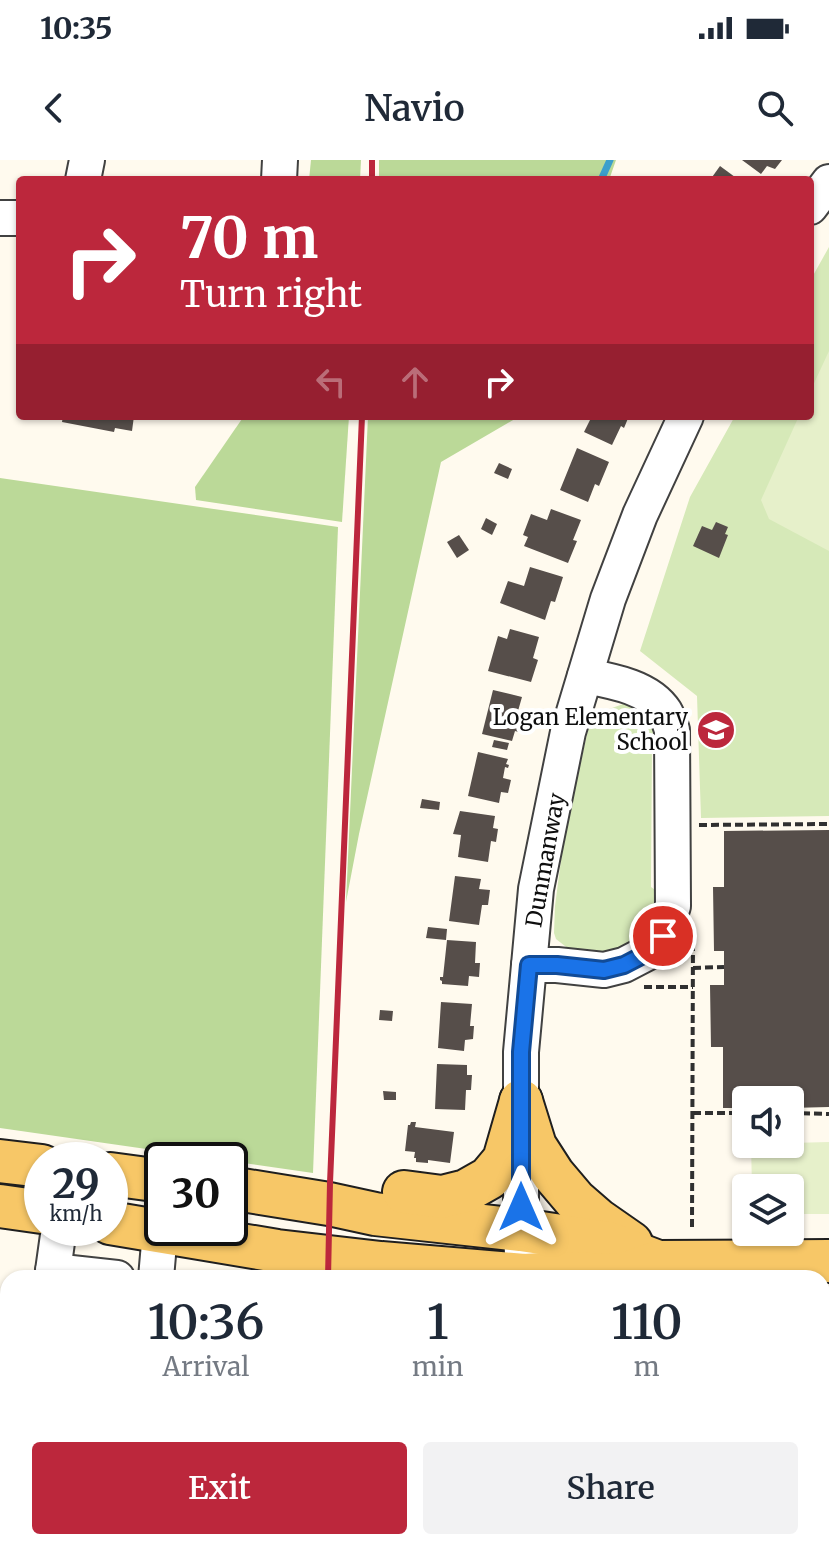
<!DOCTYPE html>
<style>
:root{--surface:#fff;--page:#f2f2f3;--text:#1f2937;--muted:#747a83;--accent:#bc273c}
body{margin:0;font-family:Merriweather,serif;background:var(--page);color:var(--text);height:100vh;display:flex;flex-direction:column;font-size:30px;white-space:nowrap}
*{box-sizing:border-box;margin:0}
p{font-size:26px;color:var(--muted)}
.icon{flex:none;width:44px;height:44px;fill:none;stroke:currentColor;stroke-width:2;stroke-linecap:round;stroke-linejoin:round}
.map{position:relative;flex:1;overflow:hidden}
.sheet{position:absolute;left:0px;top:1110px;width:830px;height:280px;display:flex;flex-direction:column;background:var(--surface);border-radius:24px 24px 0 0;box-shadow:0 2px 6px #0004}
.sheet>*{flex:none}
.banner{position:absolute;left:16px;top:16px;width:798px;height:244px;border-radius:8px;box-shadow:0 2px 6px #0004;background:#bc273c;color:#fff;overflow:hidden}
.controls{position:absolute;left:732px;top:926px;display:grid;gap:16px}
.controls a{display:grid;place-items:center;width:72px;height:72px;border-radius:8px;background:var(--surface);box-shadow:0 2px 6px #0004;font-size:40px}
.speed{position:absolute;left:24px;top:982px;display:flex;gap:16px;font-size:40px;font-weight:700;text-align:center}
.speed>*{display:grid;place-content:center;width:104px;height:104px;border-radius:50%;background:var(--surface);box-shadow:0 2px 6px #0004;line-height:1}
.speed small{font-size:20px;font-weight:400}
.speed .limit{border:4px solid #111;border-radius:12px;background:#fff;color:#111}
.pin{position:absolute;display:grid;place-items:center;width:68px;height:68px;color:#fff;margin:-34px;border:4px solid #fff;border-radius:50%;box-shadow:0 2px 8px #0007}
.me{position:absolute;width:88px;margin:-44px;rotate:0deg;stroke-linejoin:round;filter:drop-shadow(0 0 6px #0008)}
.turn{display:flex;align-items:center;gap:28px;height:168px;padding:0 32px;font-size:36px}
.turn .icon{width:104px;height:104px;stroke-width:2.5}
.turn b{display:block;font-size:56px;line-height:68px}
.lanes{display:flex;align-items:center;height:76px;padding:0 32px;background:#0003;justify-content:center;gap:40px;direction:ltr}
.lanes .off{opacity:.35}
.eta{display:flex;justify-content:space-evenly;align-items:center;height:136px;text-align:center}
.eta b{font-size:48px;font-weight:600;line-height:56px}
.cta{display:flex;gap:16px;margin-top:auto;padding:16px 32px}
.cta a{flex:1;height:92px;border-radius:8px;background:var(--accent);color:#fff;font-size:32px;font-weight:600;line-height:92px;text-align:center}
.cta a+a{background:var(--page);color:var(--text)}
.status{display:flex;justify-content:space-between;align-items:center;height:56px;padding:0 40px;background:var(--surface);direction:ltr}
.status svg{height:22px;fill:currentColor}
header{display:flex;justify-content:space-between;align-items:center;height:104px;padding:0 32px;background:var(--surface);font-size:36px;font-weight:600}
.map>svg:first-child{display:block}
</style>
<div class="status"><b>10:35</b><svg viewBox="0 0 49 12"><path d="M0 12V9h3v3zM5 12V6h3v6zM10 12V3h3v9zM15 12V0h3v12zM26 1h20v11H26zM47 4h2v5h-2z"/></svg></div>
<header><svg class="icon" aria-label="back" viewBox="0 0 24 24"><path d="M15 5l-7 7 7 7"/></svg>Navio<svg class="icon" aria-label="search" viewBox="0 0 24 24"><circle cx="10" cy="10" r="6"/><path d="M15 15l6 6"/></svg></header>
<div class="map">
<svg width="829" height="1390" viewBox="0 0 829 1390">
<rect width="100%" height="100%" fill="#fffaee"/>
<g fill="#d6e9b8">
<polygon points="829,87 829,656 701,658 697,536 640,491 690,337 735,256 810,256 810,121"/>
<path d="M626,543C647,546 653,558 660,577L652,583L651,727L661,734L645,779L626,790L579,797L556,779L554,773L555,746L564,677L588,570L598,553Z"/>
</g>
<g fill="#bbd998">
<polygon points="311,0 361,0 360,20 309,20"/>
<polygon points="379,0 616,0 609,20 379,20"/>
<polygon points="244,256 349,256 342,362 196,340 195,327"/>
<polygon points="368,256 520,256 441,302 359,674 346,742"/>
<polygon points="0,318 338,367 313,1013 0,968"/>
</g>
<g fill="#e6f0ca">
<polygon points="829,191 829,391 769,359 761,340 799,256 810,256 810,232"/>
<polygon points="829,982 829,1054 790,1054 790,1028 752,1028 751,984"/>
</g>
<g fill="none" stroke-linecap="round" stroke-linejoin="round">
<polyline stroke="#3c9fcc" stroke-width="7" points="601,20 610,0"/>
</g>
<g fill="#564e4a">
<polygon points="742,0 782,0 775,9 767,6 761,14"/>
<polygon points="720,6 739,20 710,20"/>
<polygon points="63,256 134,256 132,271 115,268 114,272 62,262"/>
<polygon points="592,256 629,256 624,268 621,266 612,285 584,272"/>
<polygon points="577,288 609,302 599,326 595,324 588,342 560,330"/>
<polygon points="499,303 512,309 508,319 494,313"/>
<polygon points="551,349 581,360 573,380 577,381 568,403 524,386 528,377 523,375 531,354 547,360"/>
<polygon points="486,358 497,364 492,375 481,369"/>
<polygon points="716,362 728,367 725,374 728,375 719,398 693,386 702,366 712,370"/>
<polygon points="459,375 469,390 457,398 447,382"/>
<polygon points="530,407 563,417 555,442 551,441 545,460 500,443 508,421 524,426"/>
<polygon points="510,469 539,477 533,498 538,500 531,522 488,511 498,476 507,479"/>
<polygon points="493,530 522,537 518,551 527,553 522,573 515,571 512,581 482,574"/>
<polygon points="494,580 509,583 507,590 492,587"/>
<polygon points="478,592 508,599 506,604 509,605 508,608 505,607 503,618 511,620 508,633 501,632 499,643 468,636"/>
<polygon points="422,639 440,642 439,650 420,648"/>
<polygon points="460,651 495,656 493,668 498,669 496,682 491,681 488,702 458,697 461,675 453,674"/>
<polygon points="829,670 829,947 790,948 790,940 746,940 746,948 723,948 723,887 711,887 710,825 724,825 724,791 714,791 713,727 724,727 724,671"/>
<polygon points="455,716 481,719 479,729 490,730 488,745 482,745 479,765 449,761"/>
<polygon points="428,767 447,769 446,780 426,778"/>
<polygon points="447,780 476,782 475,803 480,803 479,817 469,816 468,826 442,824 442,821 440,820 440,817 443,817"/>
<polygon points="441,842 472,844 470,866 474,866 473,879 465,880 464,891 438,888"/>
<polygon points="380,850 393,851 392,861 379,860"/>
<polygon points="437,904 467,905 467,915 472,915 471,930 466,930 465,950 435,949"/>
<polygon points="383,931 396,932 396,940 384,940"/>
<polygon points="411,962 416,962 415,967 454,972 450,1003 428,1000 428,1003 416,1002 416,998 414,998 415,992 405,991 408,965 410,965"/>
<rect x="822" y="1159" width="7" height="45"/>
<polygon points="8,1283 8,1382 61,1382 65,1390 0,1390 0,1287"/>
<polygon points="107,1382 168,1382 172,1390 110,1390"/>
</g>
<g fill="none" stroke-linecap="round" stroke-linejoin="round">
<g stroke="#414141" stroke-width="38">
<g id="minor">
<polyline points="83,20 87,0"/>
<polyline points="279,20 280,0"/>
<polyline points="810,47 829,22"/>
<polyline points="0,58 20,58"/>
<path d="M529,805H557L604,810L624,805L649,792L663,776L673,746L672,570C670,564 668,557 665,552C649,527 612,521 585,516"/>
<polyline points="522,1094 521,1070 521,892 536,729 568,572 608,439 640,355 686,256"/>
<polyline points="53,1111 117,1118"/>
<polyline points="52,1118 59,1068"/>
<polyline points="156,1118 160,1072"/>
<polyline points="822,1279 829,1279"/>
<polyline points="89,1382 93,1390"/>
<polyline points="372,1382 374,1385 377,1382"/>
<polyline points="552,1382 553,1390"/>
<polyline points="787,1382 788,1390"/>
</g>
</g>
<g stroke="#1f1f1f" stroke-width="46">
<g id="major">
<polyline points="521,941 535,986 553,1014 575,1040 598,1060 631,1083"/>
<polyline points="0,1001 42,1006"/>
<polyline points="110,1014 162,1021"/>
<polyline points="230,1028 329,1044 375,1054 521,1070 608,1083 658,1102"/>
<polyline points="404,1032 442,1037 466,1031 489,1018 504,1000 521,941"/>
<polyline points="0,1046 42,1052"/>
<polyline points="110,1063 277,1091 381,1103 524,1115 560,1113 621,1115 658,1102 829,1101"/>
</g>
</g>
<g stroke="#303030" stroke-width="4" stroke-dasharray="8 4" stroke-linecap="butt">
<polyline points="699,665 829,664"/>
<polyline points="693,808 724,807"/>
<polyline points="644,827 693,827"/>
<polyline points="693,953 746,953"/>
<polyline points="790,953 829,954"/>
<polyline points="692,1067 693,775"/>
</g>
<use href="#minor" stroke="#fff" stroke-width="34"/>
<use href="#major" stroke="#f7c767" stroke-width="42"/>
<g stroke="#bc273c" stroke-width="6">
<polyline points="372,20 372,0"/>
<polyline points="328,1118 330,1023 362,256"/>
<polyline points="315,1390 315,1382"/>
</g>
</g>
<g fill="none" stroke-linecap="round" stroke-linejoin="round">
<g stroke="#114b97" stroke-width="20">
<polyline id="route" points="521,1047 521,892 529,805 557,805 604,810 624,805 649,792 663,776"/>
</g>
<use href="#route" stroke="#1a73e8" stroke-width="14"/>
</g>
<defs>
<g id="school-disc" transform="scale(2)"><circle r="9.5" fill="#bc273c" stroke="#fff"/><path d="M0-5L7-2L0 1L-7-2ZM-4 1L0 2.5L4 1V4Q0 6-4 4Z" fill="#fff"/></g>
</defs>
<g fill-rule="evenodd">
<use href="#school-disc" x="716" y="570"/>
</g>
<g text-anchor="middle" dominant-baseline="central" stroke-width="8" stroke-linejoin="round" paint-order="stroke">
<g font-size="22" fill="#0e0e0e" stroke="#fff" text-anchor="end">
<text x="688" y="557">Logan Elementary<tspan x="688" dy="25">School</tspan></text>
</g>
<g font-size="22" fill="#0e0e0e" stroke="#fff">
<text transform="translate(545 700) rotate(-80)">Dunmanway</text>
</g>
</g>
</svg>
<div class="controls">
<a><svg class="icon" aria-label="sound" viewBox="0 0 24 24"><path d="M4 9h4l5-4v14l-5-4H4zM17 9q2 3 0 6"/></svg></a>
<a><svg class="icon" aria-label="layers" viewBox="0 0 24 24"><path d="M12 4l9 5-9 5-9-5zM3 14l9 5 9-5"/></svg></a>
</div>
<div class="speed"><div>29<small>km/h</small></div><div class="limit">30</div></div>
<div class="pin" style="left:663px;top:776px;background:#d93025"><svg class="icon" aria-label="arrive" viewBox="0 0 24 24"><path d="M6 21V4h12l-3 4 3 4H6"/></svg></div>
<svg class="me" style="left:521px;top:1047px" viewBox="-20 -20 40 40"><path d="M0-17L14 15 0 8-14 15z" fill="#1a73e8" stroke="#fff" stroke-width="4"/></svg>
<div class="banner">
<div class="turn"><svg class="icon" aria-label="right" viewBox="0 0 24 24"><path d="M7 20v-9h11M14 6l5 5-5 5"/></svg><div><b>70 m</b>Turn right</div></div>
<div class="lanes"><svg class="icon off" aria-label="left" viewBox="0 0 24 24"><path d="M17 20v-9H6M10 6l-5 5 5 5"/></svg><svg class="icon off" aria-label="ahead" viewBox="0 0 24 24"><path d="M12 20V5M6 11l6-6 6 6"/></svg><svg class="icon" aria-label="right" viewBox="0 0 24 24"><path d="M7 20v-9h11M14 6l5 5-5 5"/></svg></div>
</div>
<section class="sheet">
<div class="eta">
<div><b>10:36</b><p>Arrival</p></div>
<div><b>1</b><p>min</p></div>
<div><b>110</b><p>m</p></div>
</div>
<div class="cta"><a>Exit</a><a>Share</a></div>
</section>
</div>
